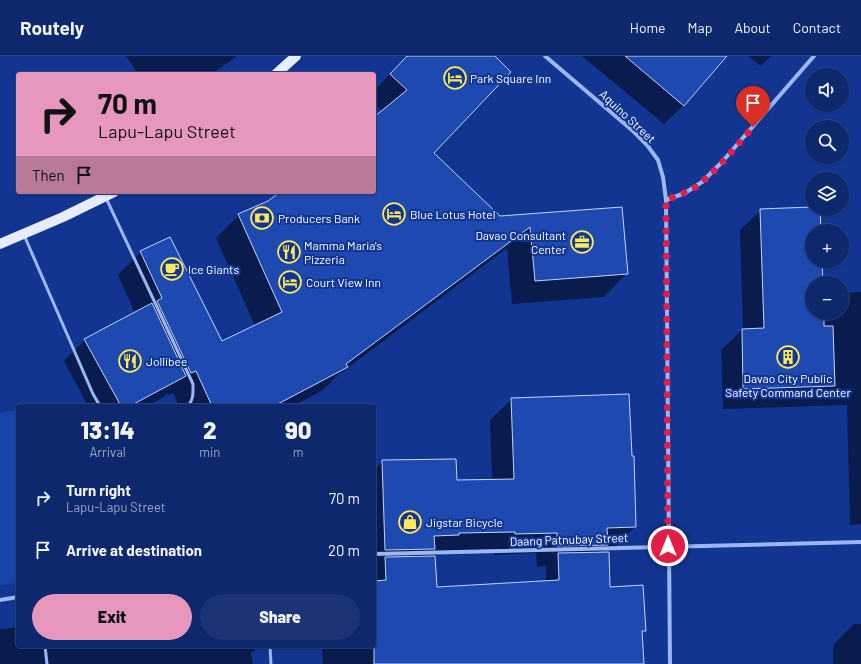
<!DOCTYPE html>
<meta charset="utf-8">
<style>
:root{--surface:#0d286d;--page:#1b3475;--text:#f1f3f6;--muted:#9aa6c2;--line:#2d4480;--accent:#e797bd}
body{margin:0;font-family:Barlow,sans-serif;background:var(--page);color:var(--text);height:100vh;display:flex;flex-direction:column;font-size:15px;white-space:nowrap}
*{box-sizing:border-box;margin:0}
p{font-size:13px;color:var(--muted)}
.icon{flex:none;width:22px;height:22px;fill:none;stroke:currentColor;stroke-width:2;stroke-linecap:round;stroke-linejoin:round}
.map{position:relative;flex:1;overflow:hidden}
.drawer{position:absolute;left:16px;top:348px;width:360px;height:244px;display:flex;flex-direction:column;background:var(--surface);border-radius:4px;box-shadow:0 1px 3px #0004,0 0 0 1px var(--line)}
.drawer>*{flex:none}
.banner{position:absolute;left:16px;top:16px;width:360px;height:122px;border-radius:4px;box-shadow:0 1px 3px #0004,0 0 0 1px var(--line);background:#e797bd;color:#111;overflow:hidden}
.fabs{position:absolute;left:805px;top:12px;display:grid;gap:8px}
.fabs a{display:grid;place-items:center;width:44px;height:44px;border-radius:50%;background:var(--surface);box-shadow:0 1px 3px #0004,0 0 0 1px var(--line);font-size:20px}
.pin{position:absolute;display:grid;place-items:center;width:34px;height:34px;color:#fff;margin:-41px -17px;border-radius:50% 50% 50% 0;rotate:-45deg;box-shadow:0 0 4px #0007}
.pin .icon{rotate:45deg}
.me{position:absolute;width:44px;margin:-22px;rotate:0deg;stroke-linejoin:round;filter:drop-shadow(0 0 3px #0008)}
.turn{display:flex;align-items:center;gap:14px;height:84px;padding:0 16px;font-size:18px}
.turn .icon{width:52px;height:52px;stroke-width:2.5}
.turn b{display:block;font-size:28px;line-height:34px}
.then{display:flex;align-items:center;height:38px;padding:0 16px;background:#0003;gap:8px;font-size:15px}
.eta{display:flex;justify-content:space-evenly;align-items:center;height:68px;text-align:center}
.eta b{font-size:24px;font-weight:800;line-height:28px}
.primary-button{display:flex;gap:8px;margin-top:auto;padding:8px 16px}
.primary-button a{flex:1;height:46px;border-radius:24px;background:var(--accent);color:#111;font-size:16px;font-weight:800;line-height:46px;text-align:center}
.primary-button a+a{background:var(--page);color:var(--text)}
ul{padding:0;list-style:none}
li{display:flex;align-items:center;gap:12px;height:52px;padding:0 16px}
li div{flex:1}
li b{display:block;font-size:15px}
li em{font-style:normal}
header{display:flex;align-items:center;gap:24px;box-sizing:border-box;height:56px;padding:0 20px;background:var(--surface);border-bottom:1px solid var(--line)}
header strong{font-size:19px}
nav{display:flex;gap:22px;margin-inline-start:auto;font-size:14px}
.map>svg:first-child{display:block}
</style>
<header>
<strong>Routely</strong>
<nav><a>Home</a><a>Map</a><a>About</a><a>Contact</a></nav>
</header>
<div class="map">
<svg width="861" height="608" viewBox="0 0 861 608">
<rect width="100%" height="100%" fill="#113591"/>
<polygon fill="#1843ab" points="18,354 18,527 0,529 0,357"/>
<g fill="#0007" fill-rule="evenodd">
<polygon points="126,0 237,0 212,18 138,18"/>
<polygon points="407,0 493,0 432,97 499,161 621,152 627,217 604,241 512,248 507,192 337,320 323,334 293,350 179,350 173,337 168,339 167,337 164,341 147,350 88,350 64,305 85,284 135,257 118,219 141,196 222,286 255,270 216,182 239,159 268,146 281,136 374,136 374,62 382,55 374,48 374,35"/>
<polygon points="582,0 726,0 684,49 664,68"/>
<polygon points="748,0 771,0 761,10"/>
<polygon points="812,152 819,153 820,175 812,175 812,205 821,205 822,227 812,227 812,257 842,257 842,237 861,236 861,468 850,469 847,349 723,353 721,294 743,273 740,174 761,154"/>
<path d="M512,343L635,471L614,492H603L599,497L610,532L645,574L641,578L643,608H323L322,590H374V414L383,405L456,426L492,424L490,364ZM494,496V499L536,497L537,511L546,510V526L436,532L434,500L438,498Z"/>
<polygon points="854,568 861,568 861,608 833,608 833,589"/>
<polygon points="18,571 18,590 259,590 251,597 253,608 0,608 0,573"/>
</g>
<g fill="#1e49b0" stroke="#c3d4fd">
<polygon points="407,0 495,0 511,16 434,97 500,160 622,151 628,218 535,225 530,171 346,308 348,311 274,350 212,350 196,315 191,317 157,245 162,242 140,195 170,181 222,285 282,256 238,158 268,145 280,136 374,136 374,61 407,34 390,18"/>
<polygon points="625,0 727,0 684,50"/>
<polygon points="812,151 812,153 820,153 821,175 812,175 812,205 822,205 823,227 812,227 812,257 824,257 824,270 833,270 835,330 743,333 742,273 764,272 760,153"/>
<polygon points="152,247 186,320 130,350 121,350 84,283"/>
<polygon points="629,338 632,400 634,400 636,471 607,472 608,489 557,490 557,477 515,478 515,476 459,477 459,479 434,480 435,493 385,494 382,404 456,403 457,424 514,423 511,342"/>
<polygon points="609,496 610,531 643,529 646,575 642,575 644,608 374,608 374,525 386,524 385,501 435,500 437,531 559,524 558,497"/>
</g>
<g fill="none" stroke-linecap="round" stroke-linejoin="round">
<g stroke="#9cb5f3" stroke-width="3">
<path d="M106,142L193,328C193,336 194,343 188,350"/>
<polyline points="24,179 93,338 100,350"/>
<polyline points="45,590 47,608"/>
<polyline points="270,590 271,608"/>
</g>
<g stroke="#9cb5f3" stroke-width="4">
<polyline points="545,0 633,75 647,89 658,104 663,121 666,144 670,608"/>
<polyline points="666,144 685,137 702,126 722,106 814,0"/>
<polyline points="374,498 861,486"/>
<polyline points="0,544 18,541"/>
</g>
<g stroke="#e7edff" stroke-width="10">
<polyline points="276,18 296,0"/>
<polyline points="0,188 63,161 114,136"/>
</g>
</g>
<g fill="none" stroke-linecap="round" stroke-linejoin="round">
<path stroke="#e11d48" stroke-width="7" stroke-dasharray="0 12.6" d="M668,490L666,144C679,139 692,135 702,126C721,110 737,89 753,71"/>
</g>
<defs>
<g id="hotel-ring" transform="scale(1.15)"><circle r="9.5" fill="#113591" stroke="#ffe95d" stroke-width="1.5"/><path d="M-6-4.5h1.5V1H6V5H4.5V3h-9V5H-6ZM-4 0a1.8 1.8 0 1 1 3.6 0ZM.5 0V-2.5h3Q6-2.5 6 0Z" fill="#ffe95d"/></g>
<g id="bank-ring" transform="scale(1.15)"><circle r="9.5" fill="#113591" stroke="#ffe95d" stroke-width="1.5"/><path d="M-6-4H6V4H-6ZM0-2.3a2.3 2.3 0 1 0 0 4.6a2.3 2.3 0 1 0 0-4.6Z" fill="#ffe95d"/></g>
<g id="office-ring" transform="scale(1.15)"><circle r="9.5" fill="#113591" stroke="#ffe95d" stroke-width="1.5"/><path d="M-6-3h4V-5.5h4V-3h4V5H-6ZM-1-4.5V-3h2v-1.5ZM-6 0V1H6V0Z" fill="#ffe95d"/></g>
<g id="restaurant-ring" transform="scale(1.15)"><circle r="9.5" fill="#113591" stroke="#ffe95d" stroke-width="1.5"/><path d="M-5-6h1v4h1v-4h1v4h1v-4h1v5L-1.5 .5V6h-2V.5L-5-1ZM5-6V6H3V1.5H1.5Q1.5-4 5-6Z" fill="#ffe95d"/></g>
<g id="cafe-ring" transform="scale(1.15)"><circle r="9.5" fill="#113591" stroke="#ffe95d" stroke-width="1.5"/><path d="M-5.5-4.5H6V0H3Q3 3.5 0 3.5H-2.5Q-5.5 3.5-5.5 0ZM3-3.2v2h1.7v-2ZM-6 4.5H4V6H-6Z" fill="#ffe95d"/></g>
<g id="building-ring" transform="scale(1.15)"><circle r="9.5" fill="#113591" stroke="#ffe95d" stroke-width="1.5"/><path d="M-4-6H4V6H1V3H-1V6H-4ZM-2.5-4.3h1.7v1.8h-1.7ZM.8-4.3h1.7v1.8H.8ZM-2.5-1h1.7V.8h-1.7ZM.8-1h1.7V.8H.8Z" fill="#ffe95d"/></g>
<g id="shop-ring" transform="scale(1.15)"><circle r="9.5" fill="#113591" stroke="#ffe95d" stroke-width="1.5"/><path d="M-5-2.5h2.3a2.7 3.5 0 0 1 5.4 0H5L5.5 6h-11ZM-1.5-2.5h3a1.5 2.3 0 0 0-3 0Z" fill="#ffe95d"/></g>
</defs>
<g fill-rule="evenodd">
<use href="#hotel-ring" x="455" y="22"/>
<use href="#hotel-ring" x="394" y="158"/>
<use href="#bank-ring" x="262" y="162"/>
<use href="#office-ring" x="582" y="186"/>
<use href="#restaurant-ring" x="289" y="196"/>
<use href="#cafe-ring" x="172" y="213"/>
<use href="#hotel-ring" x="290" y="226"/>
<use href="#building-ring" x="788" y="301"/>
<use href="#restaurant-ring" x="130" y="305"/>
<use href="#shop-ring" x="410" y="466"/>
</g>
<g text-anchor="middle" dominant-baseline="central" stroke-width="4" stroke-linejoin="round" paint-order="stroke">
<g font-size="12" fill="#fff" stroke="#113591" text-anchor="start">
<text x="470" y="22">Park Square Inn</text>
<text x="410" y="158">Blue Lotus Hotel</text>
<text x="278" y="162">Producers Bank</text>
<text x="566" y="179" text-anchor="end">Davao Consultant<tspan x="566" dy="14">Center</tspan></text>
<text x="304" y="189">Mamma Maria's<tspan x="304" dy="14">Pizzeria</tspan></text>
<text x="188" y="213">Ice Giants</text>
<text x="306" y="226">Court View Inn</text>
<text x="146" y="305">Jollibee</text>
<text x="788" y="322" text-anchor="middle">Davao City Public<tspan x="788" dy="14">Safety Command Center</tspan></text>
<text x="426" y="466">Jigstar Bicycle</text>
</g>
<g font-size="12" fill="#fff" stroke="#113591">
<text transform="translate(628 60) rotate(43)">Aquino Street</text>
<text transform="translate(569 483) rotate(-2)">Daang Patnubay Street</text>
</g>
</g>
</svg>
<div class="fabs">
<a><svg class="icon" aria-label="sound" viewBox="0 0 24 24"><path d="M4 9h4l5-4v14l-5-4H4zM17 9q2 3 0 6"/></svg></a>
<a><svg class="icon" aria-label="search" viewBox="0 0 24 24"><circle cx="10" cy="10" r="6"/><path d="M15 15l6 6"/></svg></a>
<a><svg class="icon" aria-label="layers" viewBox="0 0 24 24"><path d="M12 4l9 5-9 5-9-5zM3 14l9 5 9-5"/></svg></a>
<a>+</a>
<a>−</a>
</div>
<div class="pin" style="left:753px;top:71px;background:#d93025"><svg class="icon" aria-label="arrive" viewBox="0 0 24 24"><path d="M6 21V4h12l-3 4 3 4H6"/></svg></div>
<svg class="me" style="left:668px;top:490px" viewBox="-20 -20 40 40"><circle r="17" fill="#e11d48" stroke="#fff" stroke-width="3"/><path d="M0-11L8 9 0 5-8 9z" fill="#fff"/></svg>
<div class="banner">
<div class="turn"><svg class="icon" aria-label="right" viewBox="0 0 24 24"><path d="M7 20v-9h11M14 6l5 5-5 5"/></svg><div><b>70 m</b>Lapu-Lapu Street</div></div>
<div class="then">Then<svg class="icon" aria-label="arrive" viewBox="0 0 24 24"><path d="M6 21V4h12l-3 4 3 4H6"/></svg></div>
</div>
<section class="drawer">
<div class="eta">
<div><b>13:14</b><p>Arrival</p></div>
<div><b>2</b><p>min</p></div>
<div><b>90</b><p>m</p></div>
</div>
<ul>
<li><svg class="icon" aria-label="right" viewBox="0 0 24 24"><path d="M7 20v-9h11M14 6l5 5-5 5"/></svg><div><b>Turn right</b><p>Lapu-Lapu Street</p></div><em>70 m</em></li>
<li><svg class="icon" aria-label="arrive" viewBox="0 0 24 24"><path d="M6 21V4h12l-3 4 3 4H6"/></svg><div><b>Arrive at destination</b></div><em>20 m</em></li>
</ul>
<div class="primary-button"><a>Exit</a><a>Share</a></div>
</section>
</div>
